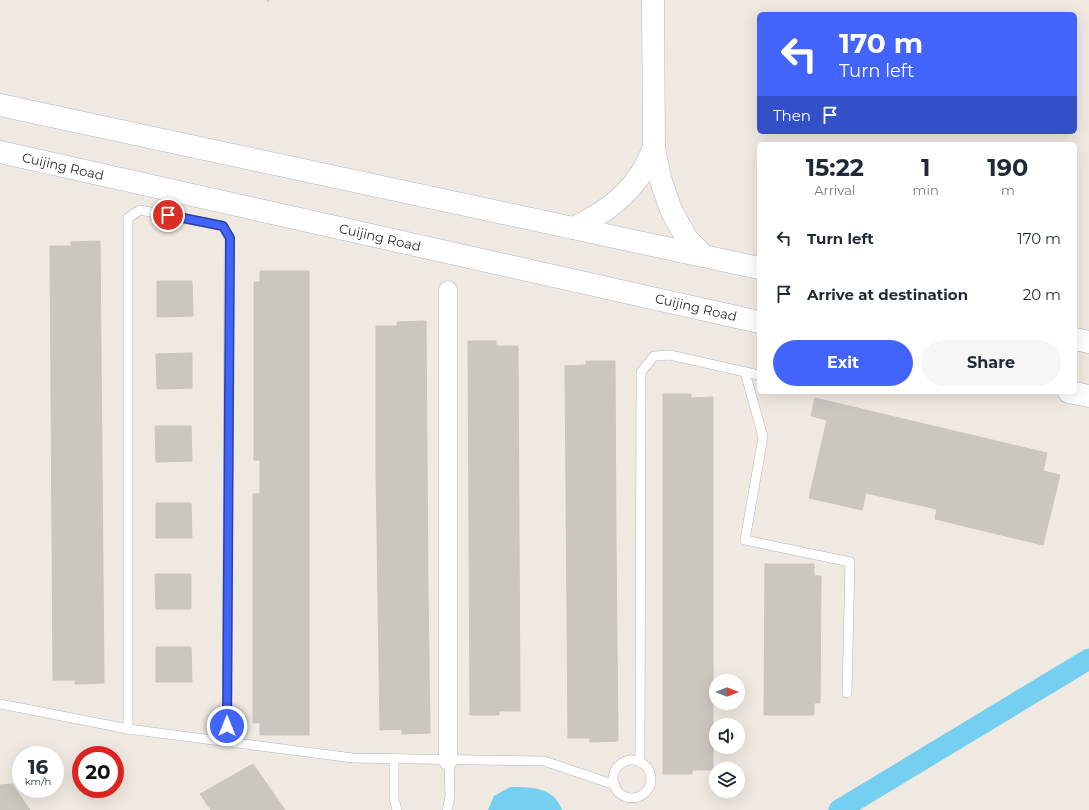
<!DOCTYPE html>
<style>
:root{--surface:#fff;--page:#f6f6f7;--text:#1f2937;--muted:#747a83;--accent:#4264fb}
body{margin:0;font-family:Montserrat,sans-serif;background:var(--page);color:var(--text);height:100vh;display:flex;flex-direction:column;font-size:15px;white-space:nowrap}
*{box-sizing:border-box;margin:0}
p{font-size:13px;color:var(--muted)}
.icon{flex:none;width:22px;height:22px;fill:none;stroke:currentColor;stroke-width:2;stroke-linecap:round;stroke-linejoin:round}
.map{position:relative;flex:1;overflow:hidden}
.details{position:absolute;left:757px;top:142px;width:320px;height:252px;display:flex;flex-direction:column;background:var(--surface);border-radius:6px;box-shadow:0 4px 16px #0002}
.details>*{flex:none}
.hud{position:absolute;left:757px;top:12px;width:320px;height:122px;border-radius:6px;box-shadow:0 4px 16px #0002;background:#4264fb;color:#fff;overflow:hidden}
.needle{width:26px;rotate:90deg}
.buttons{position:absolute;left:709px;top:674px;display:grid;gap:8px}
.buttons a{display:grid;place-items:center;width:36px;height:36px;border-radius:50%;background:var(--surface);box-shadow:0 4px 16px #0002;font-size:20px}
.speed{position:absolute;left:12px;top:746px;display:flex;gap:8px;font-size:20px;font-weight:700;text-align:center}
.speed>*{display:grid;place-content:center;width:52px;height:52px;border-radius:50%;background:var(--surface);box-shadow:0 4px 16px #0002;line-height:1}
.speed small{font-size:10px;font-weight:400}
.speed .limit{border:6px solid #d22;background:#fff;color:#111}
.pin{position:absolute;display:grid;place-items:center;width:34px;height:34px;color:#fff;margin:-17px;border:2px solid #fff;border-radius:50%;box-shadow:0 1px 4px #0007}
.me{position:absolute;width:44px;margin:-22px;rotate:0deg;stroke-linejoin:round;filter:drop-shadow(0 0 3px #0008)}
.turn{display:flex;align-items:center;gap:14px;height:84px;padding:0 16px;font-size:18px}
.turn .icon{width:52px;height:52px;stroke-width:2.5}
.turn b{display:block;font-size:28px;line-height:34px}
.then{display:flex;align-items:center;height:38px;padding:0 16px;background:#0003;gap:8px;font-size:15px}
.eta{display:flex;justify-content:space-evenly;align-items:center;height:68px;text-align:center}
.eta b{font-size:24px;font-weight:700;line-height:28px}
.button{display:flex;gap:8px;margin-top:auto;padding:8px 16px}
.button a{flex:1;height:46px;border-radius:24px;background:var(--accent);color:#fff;font-size:16px;font-weight:700;line-height:46px;text-align:center}
.button a+a{background:var(--page);color:var(--text)}
ul{padding:0;list-style:none}
li{display:flex;align-items:center;gap:12px;height:56px;padding:0 16px}
li div{flex:1}
li b{display:block;font-size:15px}
li em{font-style:normal}
.map>svg:first-child{display:block}
</style>
<div class="map">
<svg width="1089" height="810" viewBox="0 0 1089 810">
<rect width="100%" height="100%" fill="#efe9e1"/>
<path fill="#75cff0" d="M510,787C531,787 554,787 562,810H488L494,796Z"/>
<g fill="none" stroke-linecap="round" stroke-linejoin="round">
<polyline stroke="#75cff0" stroke-width="21" points="839,810 1089,659"/>
</g>
<g fill="#cbc7bf" stroke="#cbc5ba">
<polygon points="100,241 104,683 75,684 75,680 53,680 50,246 71,246 71,242"/>
<polygon points="260,271 309,271 309,735 260,735 260,723 253,723 253,494 260,494 260,460 254,460 254,282 260,282"/>
<polygon points="157,281 192,281 193,316 157,317"/>
<polygon points="426,321 428,591 430,733 402,734 402,729 380,730 376,467 376,326 397,326 397,322"/>
<polygon points="468,341 496,341 496,346 518,346 520,711 499,711 499,715 470,715"/>
<polygon points="192,353 192,388 157,389 156,354"/>
<polygon points="586,361 615,361 616,544 618,741 590,742 590,738 568,738 565,366 586,365"/>
<polygon points="663,394 691,394 691,398 713,397 713,770 692,770 692,774 663,774"/>
<polygon points="815,398 1047,453 1043,471 1060,475 1043,545 935,519 937,509 866,493 862,510 809,498 827,420 811,416"/>
<polygon points="155,426 191,426 192,461 156,462"/>
<polygon points="156,503 191,503 192,538 156,538"/>
<polygon points="765,564 814,564 814,576 821,576 820,703 814,703 814,715 764,715"/>
<polygon points="155,574 191,574 191,609 156,609"/>
<polygon points="156,647 191,647 192,682 156,682"/>
<polygon points="253,764 285,810 211,810 200,794"/>
<polygon points="12,784 30,810 0,810 0,785"/>
</g>
<g fill="none" stroke-linecap="round" stroke-linejoin="round">
<g stroke="#b4b7c1" stroke-width="10">
<g id="lane">
<polyline points="745,372 763,437 745,540 850,562 847,693"/>
<polyline points="0,704 128,729 353,758 544,761 615,785"/>
<polyline points="128,729 128,218 140,210 223,226 229,238 227,742"/>
<polyline points="394,759 394,799 397,810"/>
<circle cx="632" cy="779" r="19"/>
<polyline points="640,762 641,372 654,356 670,355 759,375"/>
<polyline points="447,810 450,797 449,761"/>
</g>
</g>
<g stroke="#b4b7c1" stroke-width="19">
<polyline id="street" points="448,290 448,761"/>
</g>
<g stroke="#b4b7c1" stroke-width="23">
<g id="secondary">
<polyline points="653,0 654,148 660,178 671,210 687,239 704,256"/>
<polyline points="0,105 759,268"/>
<polyline points="0,152 759,322"/>
<path d="M574,228C599,215 621,202 638,178C645,169 649,158 654,148"/>
<polyline points="1075,339 1089,342"/>
<polyline points="1069,392 1089,396"/>
</g>
</g>
<polyline stroke="#c9c9c9" stroke-width="2.5" stroke-dasharray="3 2" stroke-linecap="butt" points="268,0 268,2"/>
<use href="#lane" stroke="#fff" stroke-width="9"/>
<use href="#street" stroke="#fff" stroke-width="18"/>
<use href="#secondary" stroke="#fff" stroke-width="22"/>
</g>
<g fill="none" stroke-linecap="round" stroke-linejoin="round">
<g stroke="#2b41a3" stroke-width="10">
<polyline id="route" points="168,215 223,226 230,238 227,726"/>
</g>
<use href="#route" stroke="#4264fb" stroke-width="7"/>
</g>
<g text-anchor="middle" dominant-baseline="central" stroke-width="3" stroke-linejoin="round" paint-order="stroke">
<g font-size="13" fill="#2e2e2e" stroke="#fff">
<text transform="translate(63 166) rotate(13)">Cuijing Road</text>
<text transform="translate(380 237) rotate(13)">Cuijing Road</text>
<text transform="translate(696 307) rotate(13)">Cuijing Road</text>
</g>
</g>
</svg>
<div class="buttons">
<a><svg class="needle" viewBox="-14 -14 28 28"><path d="M0-13l5 13h-10z" fill="#e53935"/><path d="M0 13l5-13h-10z" fill="#747a83"/></svg></a>
<a><svg class="icon" aria-label="sound" viewBox="0 0 24 24"><path d="M4 9h4l5-4v14l-5-4H4zM17 9q2 3 0 6"/></svg></a>
<a><svg class="icon" aria-label="layers" viewBox="0 0 24 24"><path d="M12 4l9 5-9 5-9-5zM3 14l9 5 9-5"/></svg></a>
</div>
<div class="speed"><div>16<small>km/h</small></div><div class="limit">20</div></div>
<div class="pin" style="left:168px;top:215px;background:#d93025"><svg class="icon" aria-label="arrive" viewBox="0 0 24 24"><path d="M6 21V4h12l-3 4 3 4H6"/></svg></div>
<svg class="me" style="left:227px;top:726px" viewBox="-20 -20 40 40"><circle r="17" fill="#4264fb" stroke="#fff" stroke-width="3"/><path d="M0-11L8 9 0 5-8 9z" fill="#fff"/></svg>
<div class="hud">
<div class="turn"><svg class="icon" aria-label="left" viewBox="0 0 24 24"><path d="M17 20v-9H6M10 6l-5 5 5 5"/></svg><div><b>170 m</b>Turn left</div></div>
<div class="then">Then<svg class="icon" aria-label="arrive" viewBox="0 0 24 24"><path d="M6 21V4h12l-3 4 3 4H6"/></svg></div>
</div>
<section class="details">
<div class="eta">
<div><b>15:22</b><p>Arrival</p></div>
<div><b>1</b><p>min</p></div>
<div><b>190</b><p>m</p></div>
</div>
<ul>
<li><svg class="icon" aria-label="left" viewBox="0 0 24 24"><path d="M17 20v-9H6M10 6l-5 5 5 5"/></svg><div><b>Turn left</b></div><em>170 m</em></li>
<li><svg class="icon" aria-label="arrive" viewBox="0 0 24 24"><path d="M6 21V4h12l-3 4 3 4H6"/></svg><div><b>Arrive at destination</b></div><em>20 m</em></li>
</ul>
<div class="button"><a>Exit</a><a>Share</a></div>
</section>
</div>
